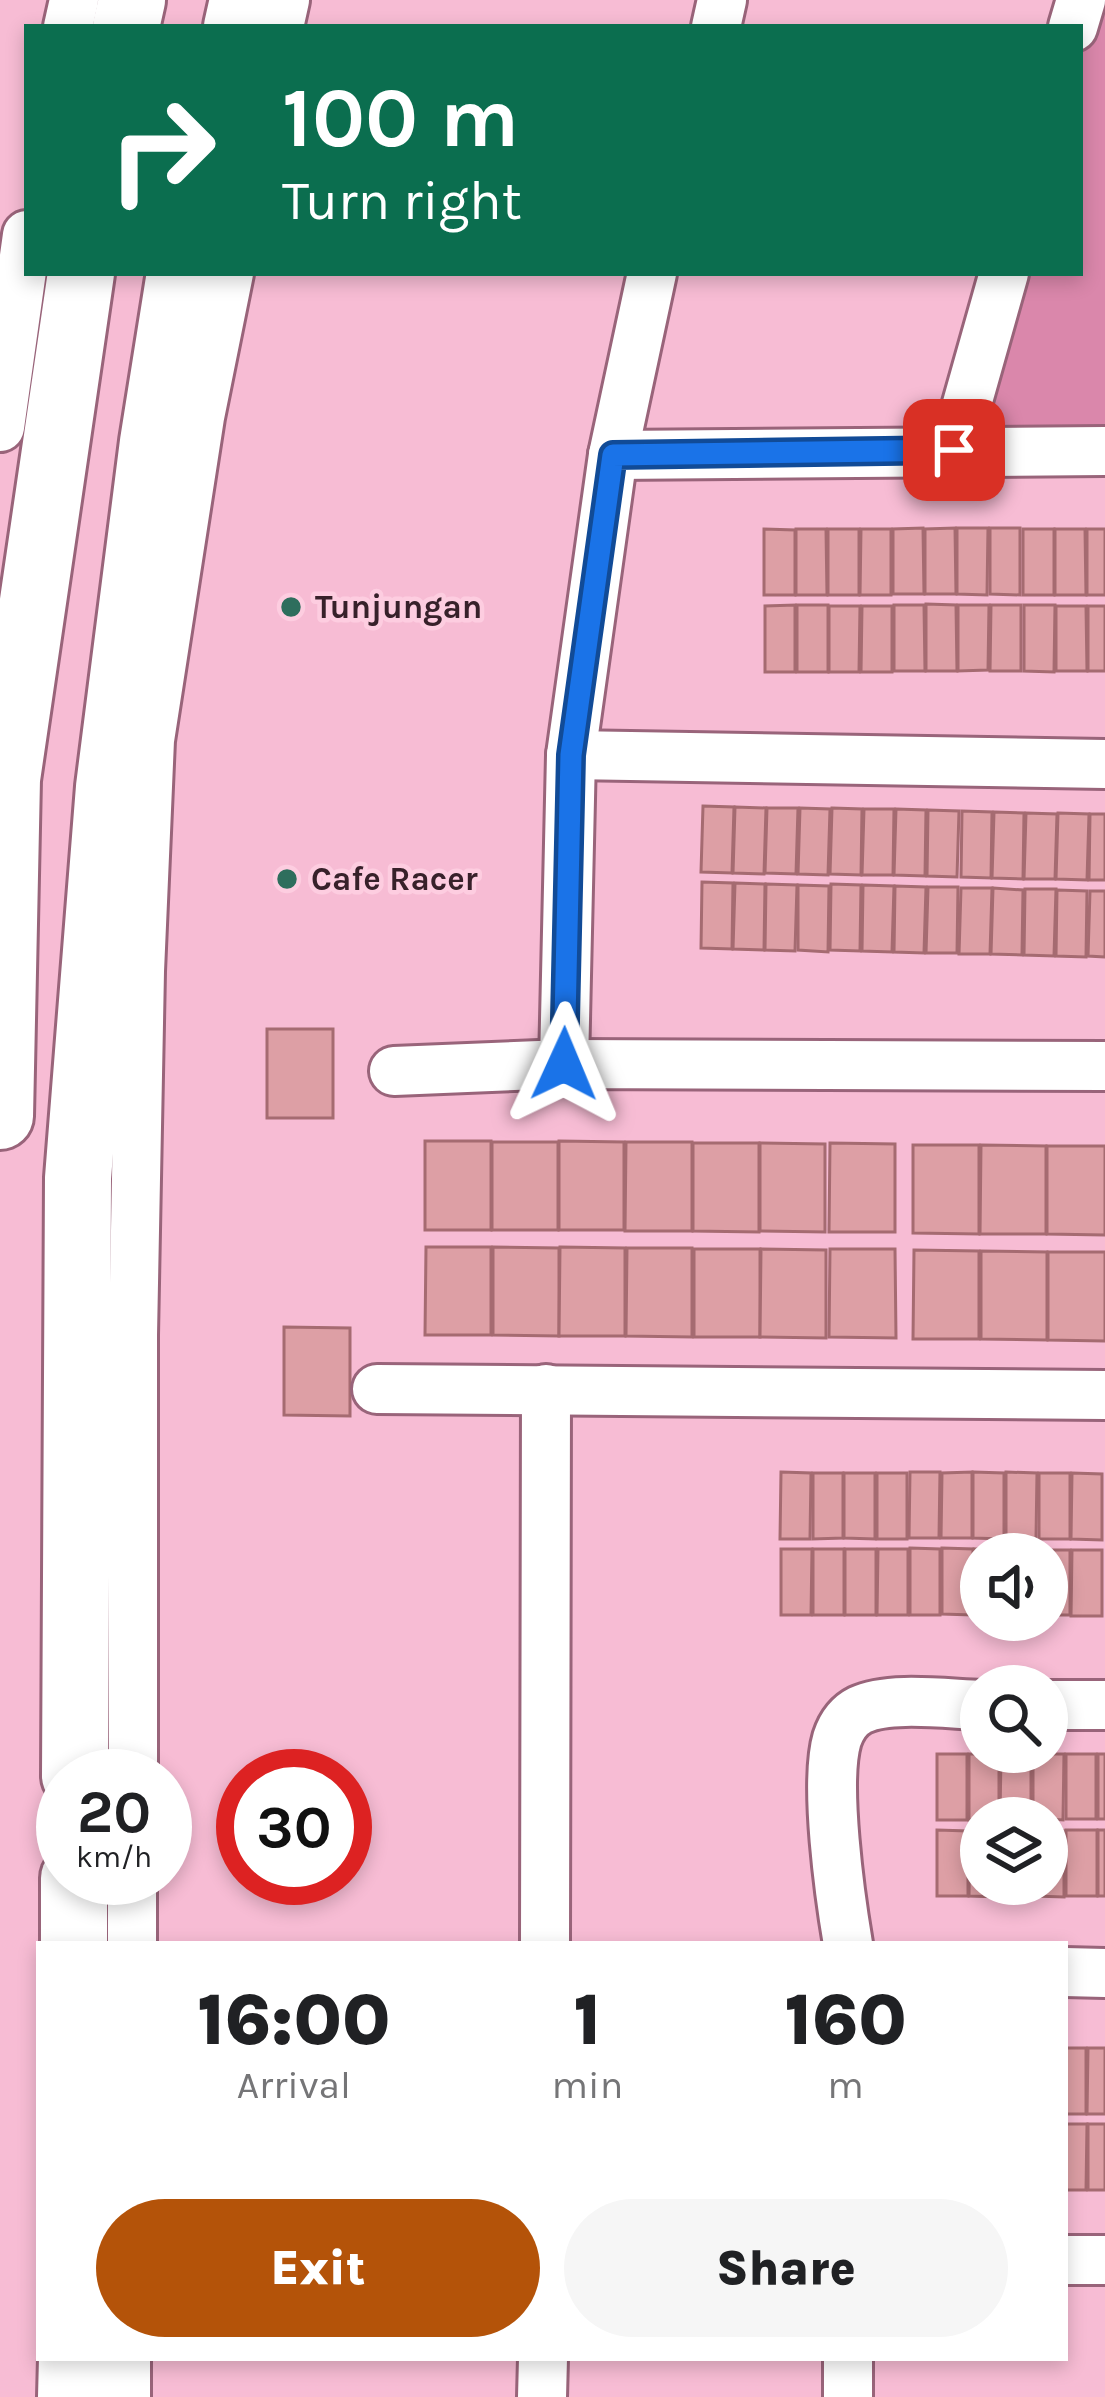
<!DOCTYPE html>
<style>
:root{--surface:#fff;--page:#f6f6f6;--text:#202124;--muted:#757577;--accent:#b45309}
body{margin:0;font-family:Karla,sans-serif;background:var(--page);color:var(--text);height:100vh;display:flex;flex-direction:column;font-size:45px;white-space:nowrap}
*{box-sizing:border-box;margin:0}
p{font-size:39px;color:var(--muted)}
.icon{flex:none;width:66px;height:66px;fill:none;stroke:currentColor;stroke-width:2;stroke-linecap:round;stroke-linejoin:round}
.map{position:relative;flex:1;overflow:hidden}
.sheet{position:absolute;left:36px;top:1941px;width:1032px;height:420px;display:flex;flex-direction:column;background:var(--surface);border-radius:0px;box-shadow:0 6px 18px #0003}
.sheet>*{flex:none}
.banner{position:absolute;left:24px;top:24px;width:1059px;height:252px;border-radius:0px;box-shadow:0 6px 18px #0003;background:#0b6e4f;color:#fff;overflow:hidden}
.tools{position:absolute;left:960px;top:1533px;display:grid;gap:24px}
.tools a{display:grid;place-items:center;width:108px;height:108px;border-radius:50%;background:var(--surface);box-shadow:0 6px 18px #0003;font-size:60px}
.speed{position:absolute;left:36px;top:1749px;display:flex;gap:24px;font-size:60px;font-weight:700;text-align:center}
.speed>*{display:grid;place-content:center;width:156px;height:156px;border-radius:50%;background:var(--surface);box-shadow:0 6px 18px #0003;line-height:1}
.speed small{font-size:30px;font-weight:400}
.speed .limit{border:18px solid #d22;background:#fff;color:#111}
.pin{position:absolute;display:grid;place-items:center;width:102px;height:102px;color:#fff;margin:-51px;border-radius:24px;box-shadow:0 6px 18px #0006}
.me{position:absolute;width:132px;margin:-66px;rotate:1deg;stroke-linejoin:round;filter:drop-shadow(0 0 9px #0008)}
.turn{display:flex;align-items:center;gap:42px;height:252px;padding:0 60px;font-size:54px}
.turn .icon{width:156px;height:156px;stroke-width:2.5}
.turn b{display:block;font-size:84px;line-height:102px}
.eta{display:flex;justify-content:space-evenly;align-items:center;height:204px;text-align:center}
.eta b{font-size:72px;font-weight:800;line-height:84px}
.button{display:flex;gap:24px;margin-top:auto;padding:24px 60px}
.button a{flex:1;height:138px;border-radius:72px;background:var(--accent);color:#fff;font-size:48px;font-weight:800;line-height:138px;text-align:center}
.button a+a{background:var(--page);color:var(--text)}
.map>svg:first-child{display:block}
</style>
<div class="map">
<svg width="1105" height="2397" viewBox="0 0 1105 2397">
<rect width="100%" height="100%" fill="#f7bcd4"/>
<polygon fill="#da87ab" points="1077,0 1105,0 1105,431 1016,430 988,419 975,390 998,273 1080,273"/>
<g fill="#dd9fa5" stroke="#a56b71" stroke-width="3">
<polygon points="923,528 924,594 893,594 893,529"/>
<polygon points="955,528 956,594 925,594 925,529"/>
<polygon points="957,528 988,528 987,595 957,594"/>
<polygon points="990,528 1020,528 1020,595 990,594"/>
<polygon points="764,529 795,530 795,595 764,595"/>
<polygon points="796,529 826,529 827,595 796,595"/>
<rect x="828" y="529" width="31" height="66"/>
<polygon points="861,529 891,529 891,595 860,595"/>
<rect x="1023" y="529" width="31" height="66"/>
<polygon points="1055,529 1085,529 1086,595 1055,595"/>
<rect x="1087" y="529" width="18" height="66"/>
<polygon points="926,604 956,605 957,671 926,671"/>
<polygon points="795,605 795,672 765,672 765,606"/>
<rect x="797" y="605" width="31" height="67"/>
<polygon points="894,605 924,605 925,671 894,671"/>
<polygon points="958,605 989,605 988,670 958,671"/>
<polygon points="991,605 1021,605 1021,671 990,671"/>
<polygon points="1024,605 1055,605 1054,672 1024,671"/>
<polygon points="829,606 860,606 859,672 829,672"/>
<polygon points="862,606 892,606 892,672 861,672"/>
<polygon points="1056,606 1086,606 1087,671 1056,671"/>
<rect x="1088" y="606" width="17" height="65"/>
<polygon points="703,806 734,807 732,873 701,872"/>
<polygon points="735,807 766,808 764,874 733,873"/>
<polygon points="767,808 798,808 796,874 765,873"/>
<polygon points="800,808 830,809 828,875 798,874"/>
<polygon points="832,808 862,809 861,875 830,874"/>
<polygon points="864,809 894,809 893,875 862,875"/>
<polygon points="896,809 926,810 925,876 894,875"/>
<polygon points="928,810 959,811 957,877 927,876"/>
<polygon points="962,811 992,812 991,878 961,877"/>
<polygon points="994,812 1024,813 1023,879 992,878"/>
<polygon points="1026,813 1057,814 1055,879 1024,879"/>
<polygon points="1058,813 1089,814 1087,880 1056,879"/>
<polygon points="1090,814 1105,814 1105,880 1089,880"/>
<polygon points="702,882 733,883 732,949 701,948"/>
<polygon points="735,883 765,884 764,950 733,949"/>
<polygon points="766,884 797,885 795,951 765,950"/>
<polygon points="831,884 861,885 860,951 830,950"/>
<polygon points="798,885 829,886 828,952 798,950"/>
<polygon points="863,885 894,886 892,952 862,951"/>
<polygon points="895,886 926,887 924,953 894,952"/>
<polygon points="928,887 958,887 957,953 926,953"/>
<polygon points="961,888 992,888 990,954 959,954"/>
<polygon points="993,888 1023,890 1022,955 991,954"/>
<polygon points="1025,889 1056,889 1054,956 1024,955"/>
<polygon points="1057,890 1087,891 1086,957 1056,956"/>
<polygon points="1090,891 1105,891 1105,957 1088,956"/>
<rect x="267" y="1029" width="66" height="89"/>
<rect x="425" y="1141" width="66" height="89"/>
<polygon points="559,1141 624,1142 624,1230 559,1230"/>
<rect x="492" y="1142" width="66" height="88"/>
<polygon points="626,1142 692,1142 692,1231 625,1231"/>
<polygon points="693,1143 759,1143 759,1232 693,1231"/>
<polygon points="760,1143 825,1144 825,1232 760,1231"/>
<polygon points="830,1143 895,1144 895,1232 829,1232"/>
<polygon points="913,1145 979,1145 979,1234 913,1233"/>
<polygon points="981,1145 1046,1146 1046,1234 980,1234"/>
<polygon points="1047,1146 1105,1146 1105,1235 1047,1234"/>
<polygon points="426,1247 491,1247 491,1335 425,1335"/>
<polygon points="493,1247 559,1248 559,1336 493,1335"/>
<polygon points="560,1247 625,1248 625,1336 559,1336"/>
<polygon points="627,1248 692,1248 692,1337 626,1336"/>
<rect x="694" y="1249" width="66" height="88"/>
<polygon points="761,1249 826,1250 826,1338 760,1337"/>
<polygon points="830,1249 895,1249 896,1338 829,1337"/>
<polygon points="914,1250 979,1251 979,1339 913,1339"/>
<polygon points="981,1251 1047,1252 1047,1340 981,1339"/>
<polygon points="1048,1252 1105,1252 1105,1341 1048,1340"/>
<polygon points="284,1327 350,1328 350,1416 284,1415"/>
<polygon points="781,1472 811,1473 810,1539 780,1539"/>
<polygon points="910,1472 940,1472 939,1538 909,1538"/>
<polygon points="972,1472 972,1538 941,1538 942,1473"/>
<polygon points="973,1472 1004,1473 1004,1539 973,1538"/>
<polygon points="1006,1472 1037,1473 1036,1539 1006,1539"/>
<polygon points="813,1473 843,1473 843,1538 813,1539"/>
<polygon points="844,1473 875,1473 875,1539 844,1538"/>
<rect x="877" y="1473" width="30" height="66"/>
<rect x="1039" y="1473" width="31" height="66"/>
<polygon points="1072,1473 1102,1474 1102,1540 1071,1539"/>
<polygon points="910,1548 940,1549 940,1615 910,1615"/>
<polygon points="942,1548 973,1549 972,1615 942,1614"/>
<polygon points="781,1549 812,1549 811,1615 781,1615"/>
<rect x="813" y="1549" width="31" height="66"/>
<rect x="845" y="1549" width="31" height="66"/>
<polygon points="878,1549 908,1549 908,1615 877,1615"/>
<polygon points="974,1549 1005,1549 1005,1554 981,1554 981,1615 974,1615"/>
<polygon points="1040,1550 1070,1550 1070,1615 1047,1615 1047,1554 1040,1554"/>
<polygon points="1072,1550 1102,1550 1102,1616 1071,1616"/>
<rect x="937" y="1754" width="30" height="66"/>
<polygon points="969,1754 999,1754 999,1818 969,1820"/>
<polygon points="1001,1754 1031,1754 1031,1818 1000,1818"/>
<polygon points="1033,1754 1064,1754 1063,1820 1033,1818"/>
<rect x="1066" y="1754" width="30" height="65"/>
<rect x="1098" y="1754" width="7" height="65"/>
<polygon points="937,1830 968,1831 968,1896 937,1896"/>
<polygon points="970,1830 981,1830 981,1884 1000,1884 1000,1897 969,1896"/>
<polygon points="1047,1830 1064,1831 1064,1897 1034,1896 1034,1884 1047,1884"/>
<rect x="1066" y="1830" width="31" height="66"/>
<rect x="1098" y="1830" width="7" height="66"/>
<polygon points="1001,1884 1031,1884 1031,1896 1001,1897"/>
<rect x="1065" y="2048" width="21" height="66"/>
<polygon points="1088,2048 1105,2048 1105,2114 1087,2114"/>
<polygon points="1065,2124 1087,2124 1086,2190 1065,2190"/>
<rect x="1088" y="2124" width="17" height="66"/>
</g>
<g fill="none" stroke-linecap="round" stroke-linejoin="round">
<g stroke="#99647a" stroke-width="54">
<g id="street">
<polyline points="68,27 74,0"/>
<polyline points="279,27 285,0"/>
<polyline points="716,27 722,0"/>
<polyline points="1073,27 1081,0"/>
<polyline points="0,427 27,235"/>
<polyline points="954,450 1004,273"/>
<polyline points="613,455 1105,451"/>
<polyline points="571,755 1105,764"/>
<polyline points="564,1064 571,755 613,455 652,273"/>
<polyline points="394,1071 564,1064 1105,1066"/>
<polyline points="377,1389 1105,1395"/>
<polyline points="1047,1705 1105,1705"/>
<polyline points="133,1776 133,1335 140,971 150,740 200,417 229,273"/>
<polyline points="132,1944 132,1878"/>
<polyline points="545,1944 546,1389"/>
<path d="M848,1944C840,1897 824,1783 837,1739C841,1727 848,1716 860,1710C889,1696 948,1704 981,1705"/>
<polyline points="1065,1972 1105,1973"/>
<polyline points="1065,2260 1105,2260"/>
<polyline points="126,2358 126,2397"/>
<polyline points="542,2397 543,2358"/>
<polyline points="848,2397 848,2358"/>
</g>
</g>
<g stroke="#99647a" stroke-width="72">
<g id="secondary">
<polyline points="126,27 132,0"/>
<polyline points="237,27 243,0"/>
<polyline points="0,1116 7,779 81,273"/>
<polyline points="75,1776 78,1178 109,787 153,442 180,273"/>
<polyline points="74,1944 74,1878"/>
<polyline points="71,2397 72,2358"/>
</g>
</g>
<use href="#street" stroke="#fff" stroke-width="48"/>
<use href="#secondary" stroke="#fff" stroke-width="66"/>
</g>
<g fill="none" stroke-linecap="round" stroke-linejoin="round">
<g stroke="#114b97" stroke-width="30">
<polyline id="route" points="564,1064 571,755 613,455 954,450"/>
</g>
<use href="#route" stroke="#1a73e8" stroke-width="21"/>
</g>
<g fill="#2e6e5d" stroke="#fdcde0" stroke-width="4.5">
<circle cx="291" cy="607" r="12"/>
<circle cx="287" cy="879" r="12"/>
</g>
<g text-anchor="middle" dominant-baseline="central" stroke-width="9" stroke-linejoin="round" paint-order="stroke">
<g font-size="33" font-weight="bold" fill="#37212a" stroke="#fdcde0" text-anchor="start">
<text x="315" y="607">Tunjungan</text>
<text x="311" y="879">Cafe Racer</text>
</g>
</g>
</svg>
<div class="tools">
<a><svg class="icon" aria-label="sound" viewBox="0 0 24 24"><path d="M4 9h4l5-4v14l-5-4H4zM17 9q2 3 0 6"/></svg></a>
<a><svg class="icon" aria-label="search" viewBox="0 0 24 24"><circle cx="10" cy="10" r="6"/><path d="M15 15l6 6"/></svg></a>
<a><svg class="icon" aria-label="layers" viewBox="0 0 24 24"><path d="M12 4l9 5-9 5-9-5zM3 14l9 5 9-5"/></svg></a>
</div>
<div class="speed"><div>20<small>km/h</small></div><div class="limit">30</div></div>
<div class="pin" style="left:954px;top:450px;background:#d93025"><svg class="icon" aria-label="arrive" viewBox="0 0 24 24"><path d="M6 21V4h12l-3 4 3 4H6"/></svg></div>
<svg class="me" style="left:564px;top:1064px" viewBox="-20 -20 40 40"><path d="M0-17L14 15 0 8-14 15z" fill="#1a73e8" stroke="#fff" stroke-width="4"/></svg>
<div class="banner">
<div class="turn"><svg class="icon" aria-label="right" viewBox="0 0 24 24"><path d="M7 20v-9h11M14 6l5 5-5 5"/></svg><div><b>100 m</b>Turn right</div></div>
</div>
<section class="sheet">
<div class="eta">
<div><b>16:00</b><p>Arrival</p></div>
<div><b>1</b><p>min</p></div>
<div><b>160</b><p>m</p></div>
</div>
<div class="button"><a>Exit</a><a>Share</a></div>
</section>
</div>
